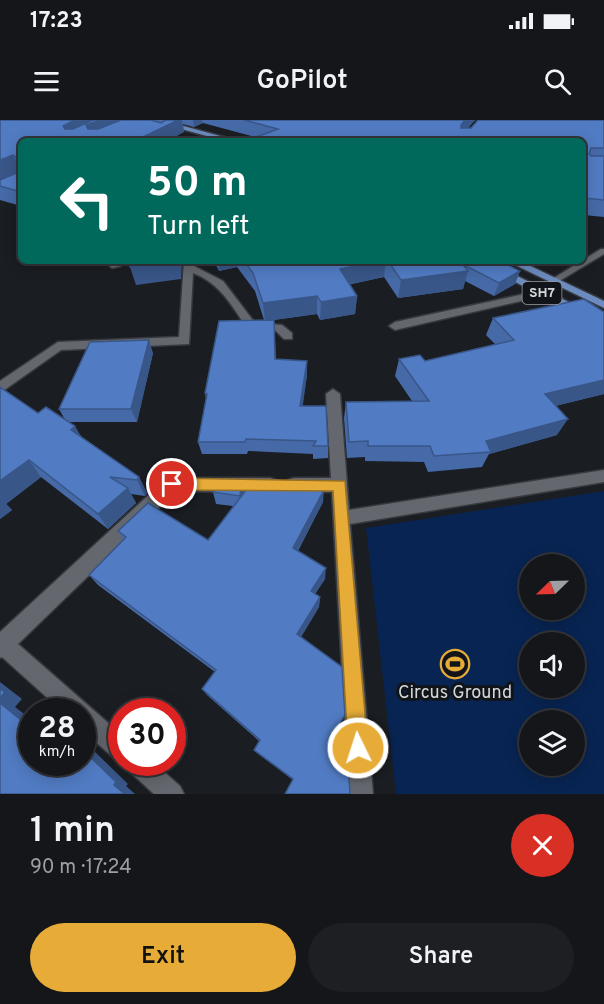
<!DOCTYPE html>
<meta charset="utf-8">
<style>
:root{--surface:#14161a;--page:#1d1f23;--text:#f1f3f6;--muted:#9d9fa2;--line:#333539;--accent:#e7ac37}
body{margin:0;font-family:Overpass,sans-serif;background:var(--page);color:var(--text);height:100vh;display:flex;flex-direction:column;font-size:22px;white-space:nowrap}
*{box-sizing:border-box;margin:0}
p{font-size:20px;color:var(--muted)}
.icon{flex:none;width:33px;height:33px;fill:none;stroke:currentColor;stroke-width:2;stroke-linecap:round;stroke-linejoin:round}
.map{position:relative;height:674px;overflow:hidden}
.sheet{display:flex;flex-direction:column;background:var(--surface);flex:1}
.sheet>*{flex:none}
.banner{position:absolute;left:18px;top:18px;width:568px;height:126px;border-radius:9px;box-shadow:0 3px 15px #0003,0 0 0 2px var(--line);background:#00695c;color:#fff;overflow:hidden}
.needle{width:39px;rotate:247deg}
.buttons{position:absolute;left:519px;top:434px;display:grid;gap:12px}
.buttons a{display:grid;place-items:center;width:66px;height:66px;border-radius:50%;background:var(--surface);box-shadow:0 3px 15px #0003,0 0 0 2px var(--line);font-size:30px}
.speed{position:absolute;left:18px;top:578px;display:flex;gap:12px;font-size:30px;font-weight:700;text-align:center}
.speed>*{display:grid;place-content:center;width:78px;height:78px;border-radius:50%;background:var(--surface);box-shadow:0 3px 15px #0003,0 0 0 2px var(--line);line-height:1}
.speed small{font-size:15px;font-weight:400}
.speed .limit{border:9px solid #d22;background:#fff;color:#111}
.pin{position:absolute;display:grid;place-items:center;width:51px;height:51px;color:#fff;margin:-26px;border:3px solid #fff;border-radius:50%;box-shadow:0 2px 6px #0007}
.me{position:absolute;width:66px;margin:-33px;rotate:356deg;stroke-linejoin:round;filter:drop-shadow(0 0 4px #0008)}
.turn{display:flex;align-items:center;gap:21px;height:126px;padding:0 30px;font-size:27px}
.turn .icon{width:78px;height:78px;stroke-width:2.5}
.turn b{display:block;font-size:42px;line-height:51px}
.round{display:grid;place-items:center;flex:none;width:63px;height:63px;border-radius:32px;background:var(--page)}
.headline{display:flex;align-items:center;justify-content:space-between;height:102px;padding:0 30px}
h1{font-size:36px;font-weight:600;line-height:45px}
.primary-button{display:flex;gap:12px;margin-top:auto;padding:12px 30px}
.primary-button a{flex:1;height:69px;border-radius:36px;background:var(--accent);color:#111;font-size:24px;font-weight:600;line-height:69px;text-align:center}
.primary-button a+a{background:var(--page);color:var(--text)}
.status{display:flex;justify-content:space-between;align-items:center;height:42px;padding:0 30px;background:var(--surface);direction:ltr}
.status svg{height:16px;fill:currentColor}
header{display:flex;justify-content:space-between;align-items:center;height:78px;padding:0 30px;background:var(--surface);font-size:27px;font-weight:600}
.map>svg:first-child{display:block}
</style>
<div class="status"><b>17:23</b><svg viewBox="0 0 49 12"><path d="M0 12V9h3v3zM5 12V6h3v6zM10 12V3h3v9zM15 12V0h3v12zM26 1h20v11H26zM47 4h2v5h-2z"/></svg></div>
<header><svg class="icon" aria-label="menu" viewBox="0 0 24 24"><path d="M4 6h16M4 12h16M4 18h16"/></svg>GoPilot<svg class="icon" aria-label="search" viewBox="0 0 24 24"><circle cx="10" cy="10" r="6"/><path d="M15 15l6 6"/></svg></header>
<div class="map">
<svg width="604" height="674" viewBox="0 0 604 674">
<rect width="100%" height="100%" fill="#1a1d22"/>
<path fill="#082452" fill-rule="evenodd" d="M604,371V674H396L366,408ZM530,444H574V489H530ZM530,522H574V567H530ZM530,600H574V645H530Z"/>
<g fill="none" stroke-linecap="round" stroke-linejoin="round">
<g stroke="#37393e" stroke-width="3">
<polygon id="lane" points="601,129 604,129 604,134 556,163 549,161"/>
</g>
<g stroke="#37393e" stroke-width="3">
<g id="street">
<polygon points="105,141 116,141 121,146 112,148"/>
<path d="M184,141H194V146L223,161L255,203L282,205L292,213V219H284L275,210L247,208C232,186 220,163 193,153L189,224L61,230L0,273V261L58,222L179,217Z"/>
<polygon points="543,170 548,173 547,175 395,210 389,206 395,202"/>
<polygon points="333,269 340,274 349,390 604,350 604,362 350,404 373,674 349,674 332,372 294,372 288,370 286,365 288,360 294,358 331,358 326,274"/>
<polygon points="172,358 270,358 276,360 278,365 276,370 270,372 176,371 18,524 122,615 122,641 114,638 82,610 82,591 62,591 2,537 0,538 0,512 166,359"/>
<polygon points="124,642 153,642 180,666 184,674 154,674 128,650"/>
</g>
</g>
<g stroke="#37393e" stroke-width="3">
<g id="primary">
<polygon points="165,1 235,20 236,21 225,21 163,4"/>
<polygon points="475,141 488,141 604,200 604,208"/>
<polygon points="507,141 520,141 604,181 604,188"/>
</g>
</g>
<use href="#lane" fill="#64686e" fill-rule="evenodd"/>
<use href="#street" fill="#64686e" fill-rule="evenodd"/>
<use href="#primary" fill="#6c8bbf" fill-rule="evenodd"/>
</g>
<g fill="#466aa7">
<polygon points="0,0 475,0 468,8 604,0 604,97 584,95 584,21 245,21 255,17 203,3 194,7 183,4 184,12 21,21 21,86 0,80 0,60 19,52 0,59"/>
<polygon points="214,141 460,141 466,148 466,146 520,151 515,164 494,176 465,161 463,169 398,178 384,157 350,164 357,176 355,194 320,200 317,194 274,200 276,239 307,241 307,255 302,286 328,326 328,338 313,339 313,334 248,331 247,334 202,334 198,322 206,279 205,273 264,200 255,171 237,147 219,151"/>
<polygon points="604,192 604,274 555,286 557,315 489,334 482,347 428,352 424,342 365,341 365,337 347,338 344,298 346,282 412,281 395,256 399,239 425,241 495,224 486,215 493,198"/>
<polygon points="153,233 137,302 69,302 82,317 139,357 147,373 145,376 131,374 136,383 108,409 41,357 6,384 12,390 0,399 38,293 65,300 59,289"/>
<polygon points="242,361 244,372 323,382 298,431 325,459 315,474 320,477 319,487 301,517 293,660 257,633 254,630 259,621 207,575 202,569 215,552 98,465 89,455 123,419 118,411 208,420 233,386 216,384 213,372"/>
</g>
<g fill="#395688">
<polygon points="75,0 128,0 68,20 63,6"/>
<polygon points="178,0 182,0 184,12 168,21 135,21"/>
<polygon points="193,0 202,0 203,3 194,7"/>
<polygon points="465,0 475,0 457,19 461,5"/>
<polygon points="13,35 19,51 0,59 0,40"/>
<polygon points="176,141 182,141 181,159 136,165 130,147"/>
<polygon points="218,141 237,141 237,147 219,151"/>
<polygon points="378,141 386,141 384,157 339,167 340,149"/>
<polygon points="468,151 463,169 398,178 401,160"/>
<polygon points="520,151 515,164 494,176 499,163"/>
<polygon points="317,176 317,194 265,201 263,183"/>
<polygon points="357,176 355,194 320,200 321,182"/>
<polygon points="149,220 153,233 137,302 131,289"/>
<polygon points="307,241 307,255 301,299 300,286"/>
<polygon points="604,260 604,274 535,291 545,274"/>
<polygon points="568,299 557,315 489,334 491,332 486,321"/>
<polygon points="75,306 85,323 71,310"/>
<polygon points="29,340 41,357 6,384 12,390 0,399 0,361"/>
<polygon points="139,357 147,373 145,376 137,360"/>
<polygon points="242,361 244,373 243,387 240,376"/>
<polygon points="128,368 136,383 108,409 98,394"/>
<polygon points="324,370 323,382 293,439 293,428"/>
<polygon points="326,448 325,459 310,481 311,471"/>
<polygon points="320,477 319,487 298,522 297,514"/>
<polygon points="0,562 22,579 15,587 32,600 32,618 21,610 0,583"/>
<polygon points="82,626 92,629 128,664 126,666 135,674 125,674 114,665 82,629"/>
</g>
<g fill="#517bc2" stroke="#395688" stroke-width="1.5">
<polygon points="0,0 75,0 63,6 65,9 73,9 93,0 101,0 86,5 88,9 98,9 121,0 151,0 161,3 166,0 178,0 135,21 21,21 21,43 16,44 16,37 13,35 0,40"/>
<polygon points="244,0 465,0 461,5 461,8 471,8 478,0 604,0 604,28 591,28 589,34 591,36 604,36 604,80 584,78 584,21 317,21 308,17 313,21 245,21 278,9"/>
<polygon points="21,51 21,72 0,66 0,60"/>
<polygon points="130,141 176,141 130,147"/>
<polygon points="244,141 378,141 340,149 357,176 321,182 317,176 263,183 253,153"/>
<polygon points="388,141 460,141 468,151 401,160"/>
<polygon points="476,141 500,141 520,151 499,163 466,146"/>
<polygon points="584,179 604,192 604,260 545,274 568,299 486,321 491,332 434,336 430,326 368,326 368,321 349,322 346,282 429,281 399,239 420,235 425,241 514,220 493,198"/>
<polygon points="274,200 275,239 307,241 300,286 326,286 328,326 313,326 316,321 246,319 245,322 198,322 207,274 205,273 219,201"/>
<polygon points="149,220 131,289 59,289 90,222"/>
<polygon points="0,267 38,293 46,287 75,306 71,310 139,357 137,360 110,357 128,368 98,394 29,340 0,361"/>
<polygon points="216,361 242,361 240,376 213,372"/>
<polygon points="253,361 291,364 293,361 301,361 324,370 293,428 326,448 311,471 320,477 297,514 342,547 345,595 341,602 348,644 350,673 350,674 285,674 293,659 254,630 260,620 202,569 216,550 89,455 126,417 118,411 148,383 208,420"/>
<polygon points="0,569 5,572 0,578"/>
<polygon points="0,583 26,604 21,610 32,618 32,642 62,642 64,643 65,642 82,642 82,629 116,662 114,665 125,674 0,674"/>
</g>
<polygon fill="#e7ac37" stroke="#967024" stroke-width="1.5" points="172,358 345,361 368,628 365,635 358,638 351,635 348,628 333,371 172,370 167,368 164,364 167,360"/>
<defs>
<g id="stadium-ring" transform="scale(1.5)"><circle r="9.5" fill="#111419" stroke="#e7ac37" stroke-width="1.5"/><path d="M0-5a6.5 5 0 1 0 0 10a6.5 5 0 1 0 0-10ZM-3.5-1.8h7v3.6h-7Z" fill="#e7ac37"/></g>
</defs>
<g fill-rule="evenodd">
<use href="#stadium-ring" x="455" y="544"/>
</g>
<g text-anchor="middle" dominant-baseline="central" stroke-width="6" stroke-linejoin="round" paint-order="stroke">
<rect fill="#111419" stroke="#9a9da1" stroke-width="1.5" x="522.5" y="162" width="39" height="22" rx="4.5"/>
<g font-size="14" font-weight="bold" fill="#d5d8db">
<text x="542" y="173">SH7</text>
</g>
<g font-size="18" fill="#d5d8db" stroke="#111419">
<text x="455" y="573">Circus Ground</text>
</g>
</g>
</svg>
<div class="buttons">
<a><svg class="needle" viewBox="-14 -14 28 28"><path d="M0-13l5 13h-10z" fill="#e53935"/><path d="M0 13l5-13h-10z" fill="#9d9fa2"/></svg></a>
<a><svg class="icon" aria-label="sound" viewBox="0 0 24 24"><path d="M4 9h4l5-4v14l-5-4H4zM17 9q2 3 0 6"/></svg></a>
<a><svg class="icon" aria-label="layers" viewBox="0 0 24 24"><path d="M12 4l9 5-9 5-9-5zM3 14l9 5 9-5"/></svg></a>
</div>
<div class="speed"><div>28<small>km/h</small></div><div class="limit">30</div></div>
<div class="pin" style="left:172px;top:364px;background:#d93025"><svg class="icon" aria-label="arrive" viewBox="0 0 24 24"><path d="M6 21V4h12l-3 4 3 4H6"/></svg></div>
<svg class="me" style="left:358px;top:628px" viewBox="-20 -20 40 40"><circle r="17" fill="#e7ac37" stroke="#fff" stroke-width="3"/><path d="M0-11L8 9 0 5-8 9z" fill="#fff"/></svg>
<div class="banner">
<div class="turn"><svg class="icon" aria-label="left" viewBox="0 0 24 24"><path d="M17 20v-9H6M10 6l-5 5 5 5"/></svg><div><b>50 m</b>Turn left</div></div>
</div>
</div>
<section class="sheet">
<div class="headline"><div><h1>1 min</h1><p>90 m · 17:24</p></div><a class="round" style="background:#d93025;color:#fff"><svg class="icon" aria-label="close" viewBox="0 0 24 24"><path d="M6 6l12 12M18 6L6 18"/></svg></a></div>
<div class="primary-button"><a>Exit</a><a>Share</a></div>
</section>
